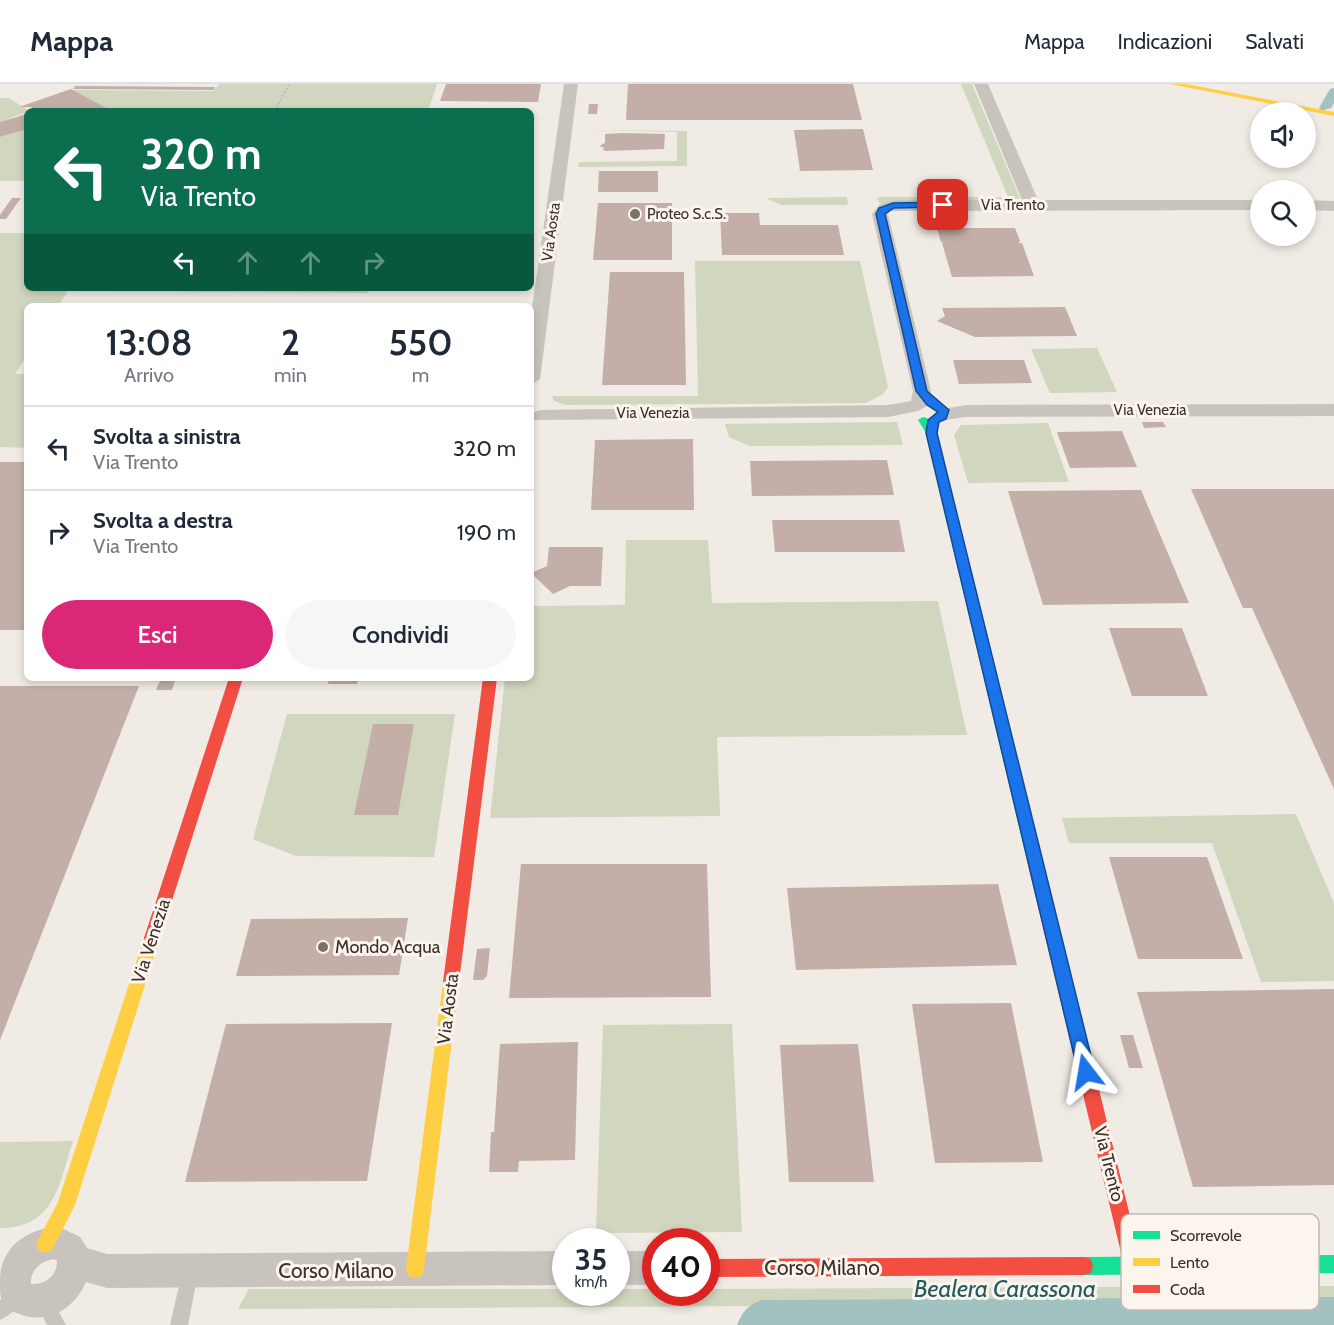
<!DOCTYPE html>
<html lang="it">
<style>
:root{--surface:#fff;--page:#f6f6f7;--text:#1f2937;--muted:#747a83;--line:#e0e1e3;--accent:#db2777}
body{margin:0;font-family:Cabin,sans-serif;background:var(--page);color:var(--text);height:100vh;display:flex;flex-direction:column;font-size:22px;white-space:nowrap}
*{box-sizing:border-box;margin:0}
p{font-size:20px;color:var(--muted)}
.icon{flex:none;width:33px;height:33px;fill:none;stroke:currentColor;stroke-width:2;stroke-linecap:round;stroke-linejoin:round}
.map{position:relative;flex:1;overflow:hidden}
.panel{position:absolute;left:24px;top:219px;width:510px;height:378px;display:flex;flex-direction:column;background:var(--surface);border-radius:9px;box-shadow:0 3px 9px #0003}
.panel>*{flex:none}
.banner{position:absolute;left:24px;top:24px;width:510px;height:183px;border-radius:9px;box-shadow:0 3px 9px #0003;background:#0b6e4f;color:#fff;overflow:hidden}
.fabs{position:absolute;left:1250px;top:18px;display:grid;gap:12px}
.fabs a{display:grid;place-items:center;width:66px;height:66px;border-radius:50%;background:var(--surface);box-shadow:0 3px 9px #0003;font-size:30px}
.speed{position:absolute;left:552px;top:1144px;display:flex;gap:12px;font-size:30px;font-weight:700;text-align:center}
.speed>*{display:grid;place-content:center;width:78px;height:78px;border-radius:50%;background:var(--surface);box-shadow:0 3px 9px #0003;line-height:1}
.speed small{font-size:15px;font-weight:400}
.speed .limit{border:9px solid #d22;background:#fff;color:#111}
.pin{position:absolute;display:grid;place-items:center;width:51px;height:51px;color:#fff;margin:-26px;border-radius:12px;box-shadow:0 3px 9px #0006}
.me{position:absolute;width:66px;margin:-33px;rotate:346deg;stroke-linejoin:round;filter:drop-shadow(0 0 4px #0008)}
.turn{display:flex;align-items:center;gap:21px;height:126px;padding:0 18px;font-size:27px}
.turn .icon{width:78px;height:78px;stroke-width:2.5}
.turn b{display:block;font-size:42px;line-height:51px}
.lanes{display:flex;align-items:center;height:57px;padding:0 18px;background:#0003;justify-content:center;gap:30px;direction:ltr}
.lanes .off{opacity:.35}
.eta{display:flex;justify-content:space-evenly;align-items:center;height:102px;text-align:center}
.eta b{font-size:36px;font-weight:600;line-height:42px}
.action{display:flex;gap:12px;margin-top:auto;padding:12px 18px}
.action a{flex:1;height:69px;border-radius:36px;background:var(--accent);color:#fff;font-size:24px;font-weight:600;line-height:69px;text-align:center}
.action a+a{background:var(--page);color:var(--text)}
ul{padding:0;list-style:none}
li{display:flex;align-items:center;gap:18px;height:84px;padding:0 18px;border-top:2px solid var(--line)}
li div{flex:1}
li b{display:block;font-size:22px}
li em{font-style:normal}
header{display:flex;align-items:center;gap:36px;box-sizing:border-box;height:84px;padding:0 30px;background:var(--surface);border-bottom:2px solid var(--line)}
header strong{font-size:28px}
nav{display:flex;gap:33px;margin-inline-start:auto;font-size:21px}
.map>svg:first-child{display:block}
</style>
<header>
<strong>Mappa</strong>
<nav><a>Mappa</a><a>Indicazioni</a><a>Salvati</a></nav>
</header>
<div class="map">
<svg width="1334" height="1241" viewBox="0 0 1334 1241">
<rect width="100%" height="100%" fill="#f0ebe5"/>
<g fill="#d1d6bf">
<polygon points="219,0 437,0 428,27 112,27 72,6 214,7"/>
<polygon points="961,0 972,0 1022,119 879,119 877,113 1008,113"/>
<polygon points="0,14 9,14 29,27 0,38"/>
<polygon points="27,45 27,97 0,97 0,53"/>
<polygon points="583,46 687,47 687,82 578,83 579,78 677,77 677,48"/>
<polygon points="847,113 848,121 781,121 766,114"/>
<polygon points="0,149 27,149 27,204 370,204 368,209 68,207 58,222 27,222 27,271 15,290 27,290 27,364 0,363"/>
<polygon points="695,177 860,177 888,303 883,310 866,319 566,321 554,317 552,312 698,312"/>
<polygon points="1097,264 1117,308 1050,309 1031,265"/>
<polygon points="897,338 903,361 750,362 729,353 725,340"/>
<polygon points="1048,339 1069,398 968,399 954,351 961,341"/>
<polygon points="626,456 708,456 712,519 938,517 967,651 717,653 720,732 490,734 505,594 531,594 531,522 625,521"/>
<polygon points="287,630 455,630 434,773 296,772 253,755"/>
<polygon points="1296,730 1334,819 1334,897 1261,898 1212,759 1069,759 1062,734"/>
<polygon points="732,940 742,1148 596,1149 603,941"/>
<path d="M73,1057C59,1100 55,1144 0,1144V1058Z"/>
<polygon points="1334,1202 1334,1219 238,1225 249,1205 565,1205 566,1209 616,1209 617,1205 655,1205 656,1209 706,1209 707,1205"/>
</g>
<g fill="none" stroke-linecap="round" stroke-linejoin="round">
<g fill="#a1c2c1" fill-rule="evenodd">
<polygon points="1334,4 1334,19 1331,24 1321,27 1319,24 1330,5"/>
<path d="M1334,1213V1241H737C742,1228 748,1221 761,1216Z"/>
</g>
</g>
<g fill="#c3afa7">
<polygon points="446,0 541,0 538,18 440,17"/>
<polygon points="628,0 853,0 862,36 626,36"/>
<polygon points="75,2 215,3 214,6 73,5"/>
<polygon points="71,5 112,27 37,27 31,23 19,23"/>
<polygon points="589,20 598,20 597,30 588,30"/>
<polygon points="27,30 27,45 0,53 0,38"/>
<polygon points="863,45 873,86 800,87 794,46"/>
<polygon points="624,49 665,50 664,65 606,67 602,65 605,64 599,62 605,59 605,50"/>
<polygon points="599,87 658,87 658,108 598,108"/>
<polygon points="12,114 21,114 6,135 0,135 0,131"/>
<polygon points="598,119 672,119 672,176 593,176"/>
<polygon points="720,129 759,129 760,141 838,141 844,171 722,171"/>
<polygon points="937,144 1015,144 1020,157 1018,159 1022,159 1034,192 952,193 942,159 944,158 941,158"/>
<polygon points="610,188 684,188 686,301 602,301"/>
<polygon points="192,219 339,220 339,222 190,222"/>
<polygon points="1065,223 1077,252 975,253 937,237 945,232 942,224"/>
<polygon points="953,276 1024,276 1032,299 959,300"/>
<polygon points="1142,338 1163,338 1166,343 1144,344"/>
<polygon points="1122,347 1137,383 1070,384 1057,348"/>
<polygon points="693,355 694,426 591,426 595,356"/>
<polygon points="887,376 894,411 752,412 750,377"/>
<rect x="0" y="378" width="27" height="168"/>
<polygon points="1191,405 1334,405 1334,705 1252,524 1243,524"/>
<polygon points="1141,406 1189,519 1043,521 1008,407"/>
<polygon points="772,436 899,436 905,468 775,468"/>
<polygon points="549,463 603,463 601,502 570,502 553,510 531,489 547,482"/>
<polygon points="1109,544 1182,544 1208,612 1132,612"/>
<polygon points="161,594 176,594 172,606 156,606"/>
<polygon points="329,594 359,594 357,600 328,600"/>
<polygon points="0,602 139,602 0,956"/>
<polygon points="373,640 414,640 398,731 354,731"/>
<polygon points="1109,773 1207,773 1243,875 1138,875"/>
<polygon points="521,780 707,780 711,913 509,914"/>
<polygon points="998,800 1017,881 796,886 787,804"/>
<polygon points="408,834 399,891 236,892 251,835"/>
<polygon points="490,864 487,892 483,896 473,896 477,865"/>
<polygon points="1334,905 1334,1101 1193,1103 1137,908"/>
<polygon points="1011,919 1043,1078 935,1079 912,920"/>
<polygon points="392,939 367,1097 185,1098 226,940"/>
<polygon points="1120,951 1133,951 1143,984 1129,984"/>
<polygon points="578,958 575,1076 519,1077 518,1088 489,1088 491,1048 494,1048 500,960"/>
<polygon points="858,960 874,1098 789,1098 780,961"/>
</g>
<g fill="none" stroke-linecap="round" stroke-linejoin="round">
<polyline stroke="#c2bbb6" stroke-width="2" stroke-dasharray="2 2" stroke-linecap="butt" points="275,27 289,0"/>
<g fill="#c9c3be" fill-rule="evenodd">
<polygon points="190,1181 196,1183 198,1189 188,1241 170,1241 182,1189 184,1183"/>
<path d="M18,1203L24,1206L27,1212C22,1222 10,1231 0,1236V1216Z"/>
<polygon points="44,1209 50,1212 66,1241 47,1241 35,1218 38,1212"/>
</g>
<g fill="#c9c3be" fill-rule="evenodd">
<polygon points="564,0 578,0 540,295 531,301 531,231"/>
<polygon points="974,0 988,0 1038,116 1260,116 1260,126 890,127 888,130 931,307 927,322 918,327 888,333 534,336 531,332 534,328 541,326 888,321 911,317 913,307 872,130 880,120 897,116 1022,116"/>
<polygon points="1305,116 1334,117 1334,127 1305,126"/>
<polygon points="1334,320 1334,332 966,333 944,336 934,330 937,326 966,321"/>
<path d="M57,1142L80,1153L87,1164L107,1170L566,1167V1201L107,1204L86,1198C75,1225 46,1241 19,1230C13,1227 7,1225 3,1220C0,1213 0,1205 0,1197C0,1163 26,1146 57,1142ZM54,1175L57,1177C57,1192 45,1201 31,1200C30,1186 41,1177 54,1175Z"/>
<rect x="616" y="1167" width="40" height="34"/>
</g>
<g fill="#16e098" fill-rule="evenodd">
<polygon points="923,333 927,334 936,349 1043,777 1040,781 1035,783 1030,781 1027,777 926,349 918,336"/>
<polygon points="1334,1171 1334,1189 1084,1191 1077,1189 1075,1182 1077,1175 1084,1173"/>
</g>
<g fill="#ffcf43" fill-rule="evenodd">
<polygon points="1170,0 1186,0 1334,28 1334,32"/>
<polygon points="152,848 158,849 160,854 75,1121 52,1166 45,1169 38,1166 36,1160 58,1118 144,854 146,849"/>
<polygon points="451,891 457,893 459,898 424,1185 422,1192 415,1194 408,1192 406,1185 443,898 445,893"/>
</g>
<g fill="#f24e42" fill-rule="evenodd">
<polygon points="229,594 243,594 160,854 158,859 152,860 146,859 144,854"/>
<polygon points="483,594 497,594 459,898 457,903 451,905 445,903 443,898"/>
<polygon points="1035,771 1040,773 1043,777 1142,1181 1140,1188 1133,1190 1126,1188 1124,1181 1027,777 1030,773"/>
<polygon points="1084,1173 1091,1175 1093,1182 1091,1189 1084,1191 706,1193 706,1175"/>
</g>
</g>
<polygon fill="#1a73e8" stroke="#114b97" stroke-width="1.5" points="943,118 948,121 946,123 894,124 885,130 927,307 949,326 946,335 939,338 937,349 1095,988 1092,994 1086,996 1080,994 1078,988 926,349 928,336 938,328 927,321 916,307 876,130 879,124 893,119"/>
<g fill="#7a716c" stroke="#fbf5ee" stroke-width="2">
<circle cx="635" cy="130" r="6"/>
<circle cx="323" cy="863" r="6"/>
</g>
<g text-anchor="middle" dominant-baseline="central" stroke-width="6" stroke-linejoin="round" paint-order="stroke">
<g font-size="15" fill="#3b302b" stroke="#fbf5ee">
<text x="1013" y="121">Via Trento</text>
<text transform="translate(551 148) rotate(-82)">Via Aosta</text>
<text x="1150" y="326">Via Venezia</text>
<text x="653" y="329">Via Venezia</text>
</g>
<g font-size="15" fill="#3b302b" stroke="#fbf5ee" text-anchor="start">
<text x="647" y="130">Proteo S.c.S.</text>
</g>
<g font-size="18" fill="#3b302b" stroke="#fbf5ee">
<text transform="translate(151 857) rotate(-72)">Via Venezia</text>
<text transform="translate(448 925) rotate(-83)">Via Aosta</text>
<text transform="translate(1109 1080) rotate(76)">Via Trento</text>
</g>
<g font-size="18" fill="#3b302b" stroke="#fbf5ee" text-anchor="start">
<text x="335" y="863">Mondo Acqua</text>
</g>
<g font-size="21" fill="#3b302b" stroke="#fbf5ee">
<text x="822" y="1183">Corso Milano</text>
<text x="336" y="1186">Corso Milano</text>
</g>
<g font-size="24" font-style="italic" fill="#1f5a5e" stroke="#fbf5ee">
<text x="1005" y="1204">Bealera Carassona</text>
</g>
</g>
<rect x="1121" y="1130" width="198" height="96" rx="9" fill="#fbf5ee" stroke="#c1bab4" stroke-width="1.5"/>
<rect x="1133" y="1147" width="27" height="8" fill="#16e098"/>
<rect x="1133" y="1174" width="27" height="8" fill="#ffcf43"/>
<rect x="1133" y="1201" width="27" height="8" fill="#f24e42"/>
<g font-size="16" fill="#3b302b">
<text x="1170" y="1157">Scorrevole</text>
<text x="1170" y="1184">Lento</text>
<text x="1170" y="1211">Coda</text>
</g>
</svg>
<div class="fabs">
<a><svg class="icon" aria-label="sound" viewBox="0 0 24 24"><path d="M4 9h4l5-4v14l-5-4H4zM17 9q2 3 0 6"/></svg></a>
<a><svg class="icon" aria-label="search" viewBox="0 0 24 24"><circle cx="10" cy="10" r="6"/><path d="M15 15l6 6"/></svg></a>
</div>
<div class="speed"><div>35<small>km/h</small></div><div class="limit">40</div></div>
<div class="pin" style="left:943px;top:121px;background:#d93025"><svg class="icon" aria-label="arrive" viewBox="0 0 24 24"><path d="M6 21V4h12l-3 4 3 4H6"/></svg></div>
<svg class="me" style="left:1086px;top:988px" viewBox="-20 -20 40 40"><path d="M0-17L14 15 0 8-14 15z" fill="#1a73e8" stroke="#fff" stroke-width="4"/></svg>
<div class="banner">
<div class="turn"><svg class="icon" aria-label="left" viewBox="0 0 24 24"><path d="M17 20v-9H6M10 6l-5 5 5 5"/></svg><div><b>320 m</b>Via Trento</div></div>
<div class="lanes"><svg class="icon" aria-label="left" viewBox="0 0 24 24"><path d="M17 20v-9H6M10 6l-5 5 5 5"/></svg><svg class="icon off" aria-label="ahead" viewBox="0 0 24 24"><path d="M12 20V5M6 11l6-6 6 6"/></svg><svg class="icon off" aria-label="ahead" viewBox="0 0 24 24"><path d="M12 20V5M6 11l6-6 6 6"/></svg><svg class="icon off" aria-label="right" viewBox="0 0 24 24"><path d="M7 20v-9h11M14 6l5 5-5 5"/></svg></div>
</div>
<section class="panel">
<div class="eta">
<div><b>13:08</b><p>Arrivo</p></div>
<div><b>2</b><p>min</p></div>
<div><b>550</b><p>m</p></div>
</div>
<ul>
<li><svg class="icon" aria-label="left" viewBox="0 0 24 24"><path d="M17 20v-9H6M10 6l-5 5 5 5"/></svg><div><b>Svolta a sinistra</b><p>Via Trento</p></div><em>320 m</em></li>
<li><svg class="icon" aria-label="right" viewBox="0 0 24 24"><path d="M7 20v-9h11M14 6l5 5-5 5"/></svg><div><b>Svolta a destra</b><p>Via Trento</p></div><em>190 m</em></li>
</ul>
<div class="action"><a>Esci</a><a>Condividi</a></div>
</section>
</div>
